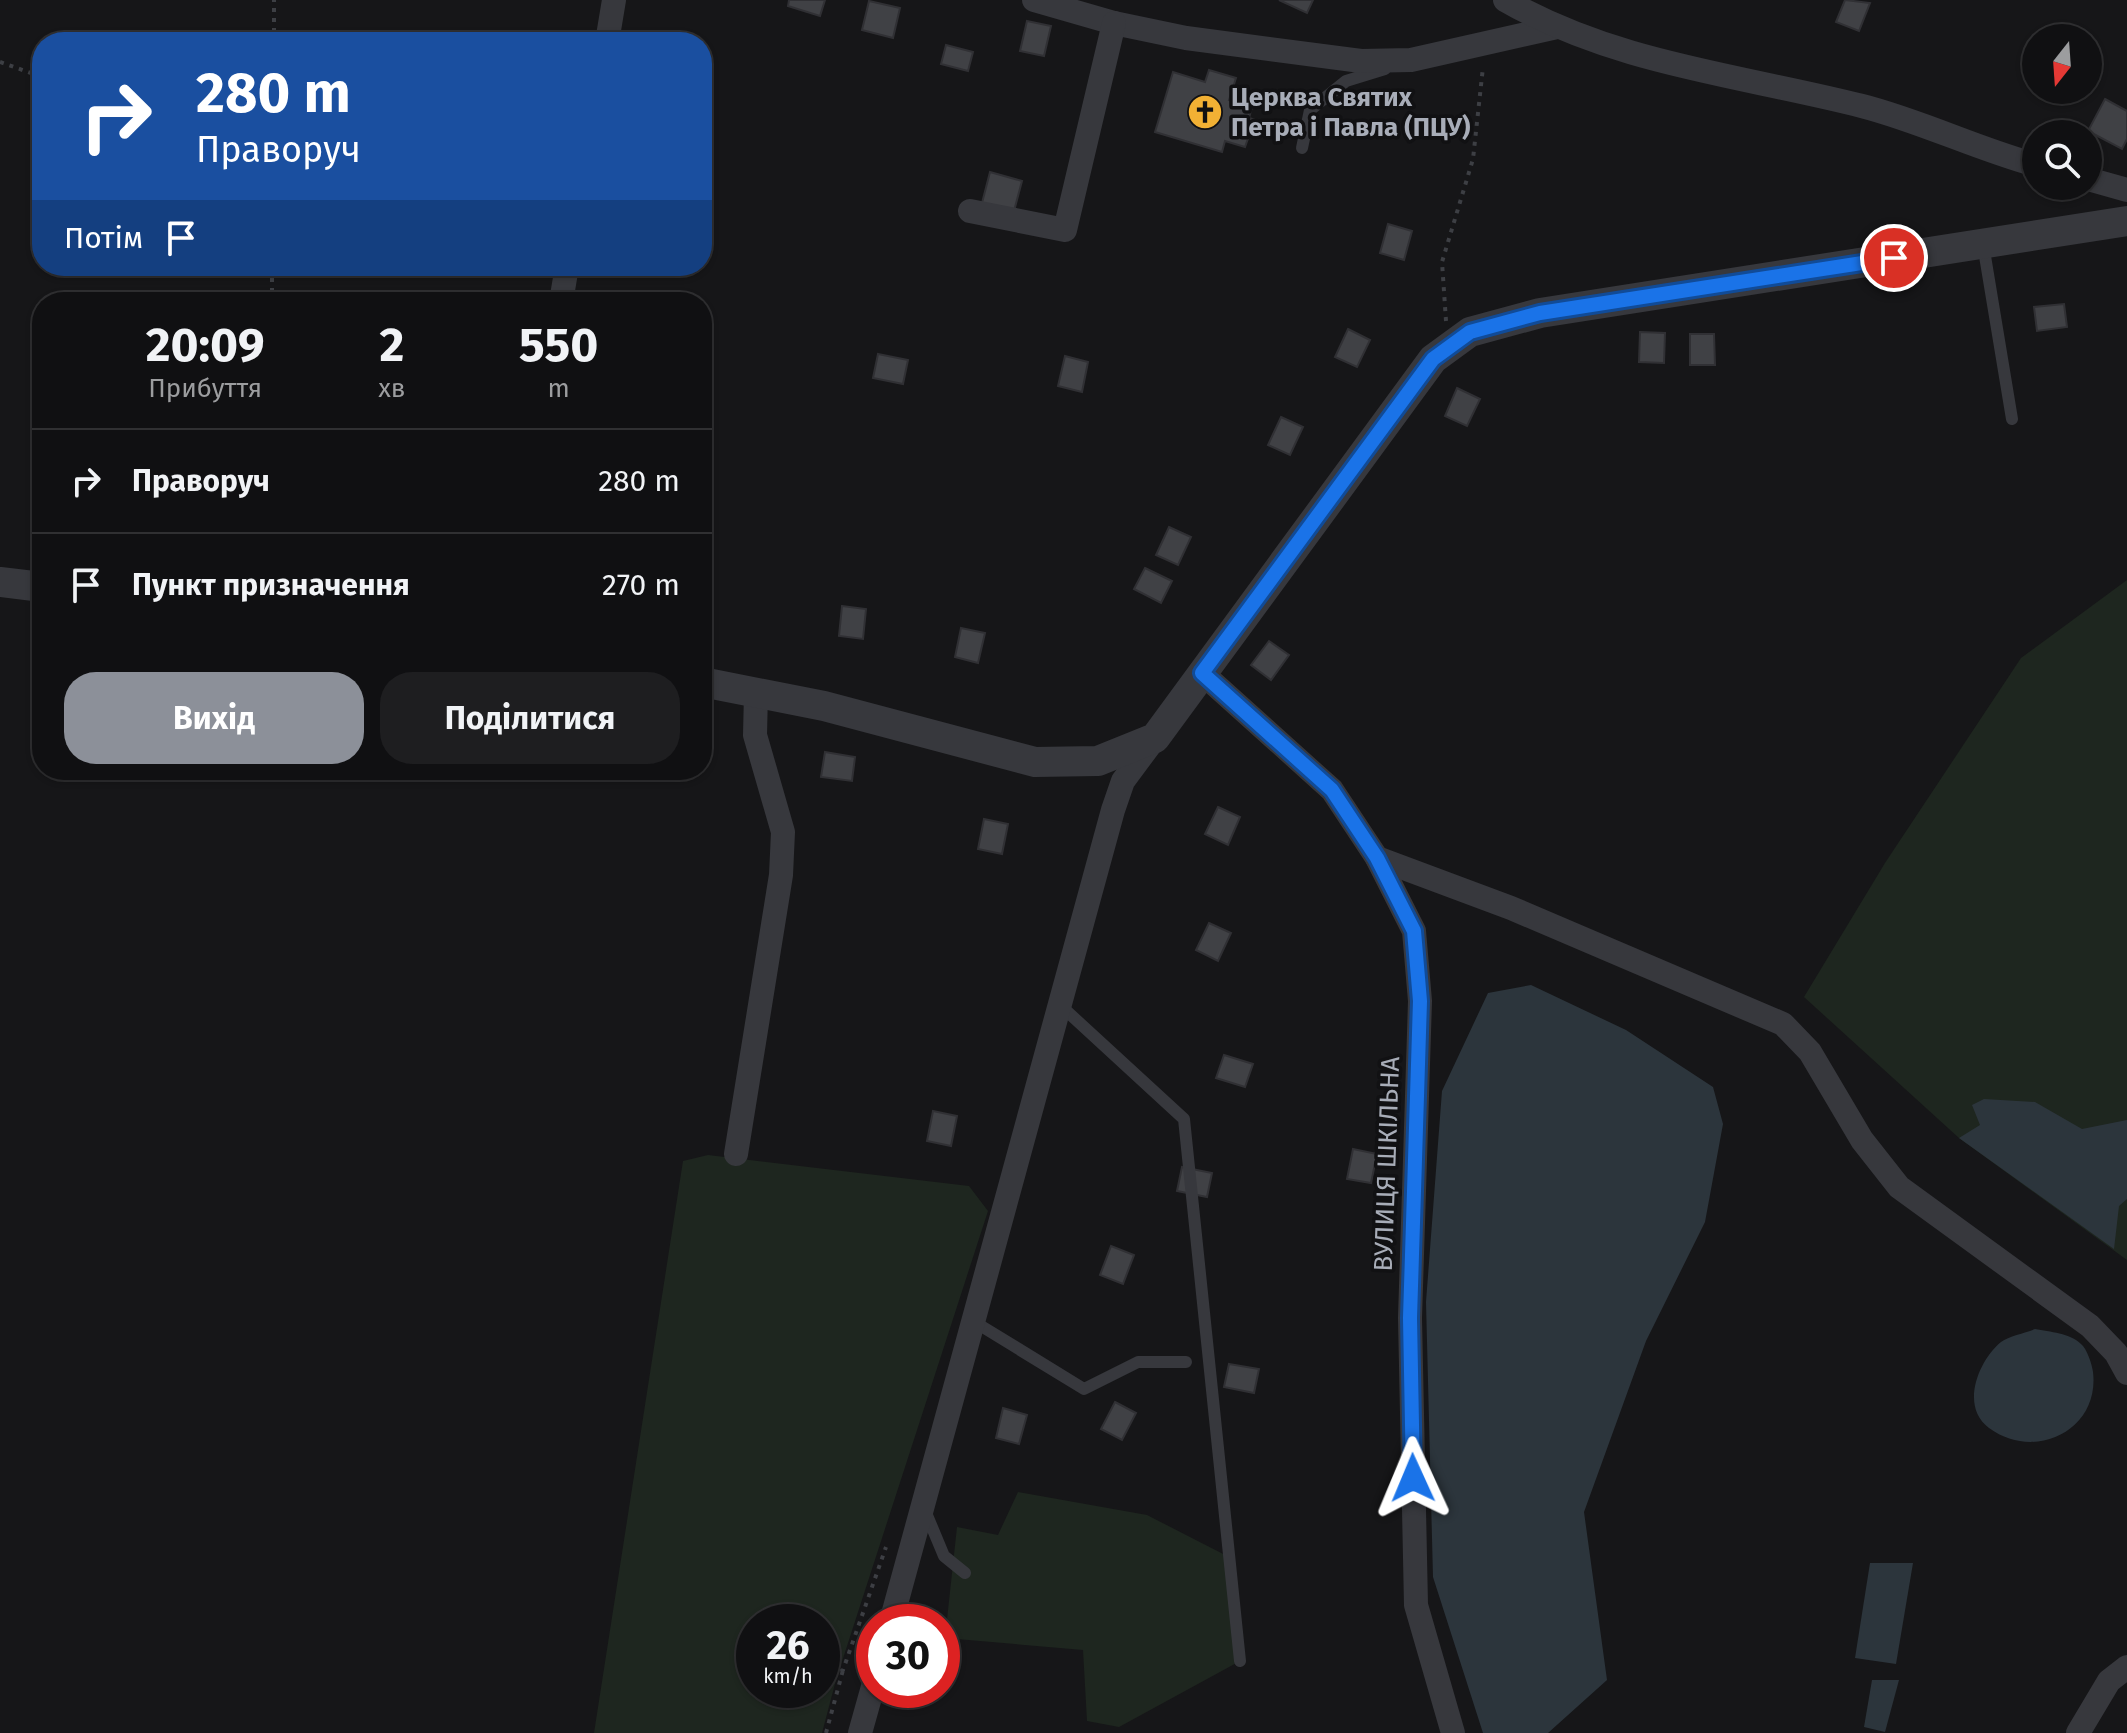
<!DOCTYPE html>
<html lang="uk">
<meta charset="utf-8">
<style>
:root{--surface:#101012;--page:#1e1e20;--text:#f1f3f6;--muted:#9c9d9f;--line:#303032;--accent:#8c9099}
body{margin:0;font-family:"Fira Sans",sans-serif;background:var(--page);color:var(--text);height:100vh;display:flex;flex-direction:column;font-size:30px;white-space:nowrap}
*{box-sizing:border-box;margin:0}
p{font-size:26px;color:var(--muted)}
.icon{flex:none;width:44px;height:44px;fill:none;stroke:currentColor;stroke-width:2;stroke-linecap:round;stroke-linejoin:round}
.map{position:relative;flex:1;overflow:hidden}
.side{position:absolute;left:32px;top:292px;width:680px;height:488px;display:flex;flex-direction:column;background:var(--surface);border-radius:32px;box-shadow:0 2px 6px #0004,0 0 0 2px var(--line)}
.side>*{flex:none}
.hud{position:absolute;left:32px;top:32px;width:680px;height:244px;border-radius:32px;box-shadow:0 2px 6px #0004,0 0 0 2px var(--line);background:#1a4fa0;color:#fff;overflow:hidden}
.needle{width:52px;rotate:197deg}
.controls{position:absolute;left:2022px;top:24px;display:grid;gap:16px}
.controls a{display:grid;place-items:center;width:80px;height:80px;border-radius:50%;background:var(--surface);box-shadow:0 2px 6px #0004,0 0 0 2px var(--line);font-size:40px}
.speed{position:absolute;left:736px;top:1604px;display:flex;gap:16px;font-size:40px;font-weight:700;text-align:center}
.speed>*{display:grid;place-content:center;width:104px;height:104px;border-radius:50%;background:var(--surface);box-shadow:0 2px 6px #0004,0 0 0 2px var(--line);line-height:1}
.speed small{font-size:20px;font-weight:400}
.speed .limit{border:12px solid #d22;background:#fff;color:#111}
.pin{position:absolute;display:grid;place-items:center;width:68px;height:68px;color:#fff;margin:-34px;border:4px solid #fff;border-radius:50%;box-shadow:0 2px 8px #0007}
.me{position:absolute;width:88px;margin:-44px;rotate:359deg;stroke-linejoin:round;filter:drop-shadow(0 0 6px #0008)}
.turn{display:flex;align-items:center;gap:28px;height:168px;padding:0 32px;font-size:36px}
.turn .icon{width:104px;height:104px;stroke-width:2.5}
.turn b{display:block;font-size:56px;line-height:68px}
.then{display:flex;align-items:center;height:76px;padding:0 32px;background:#0003;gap:16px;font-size:30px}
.eta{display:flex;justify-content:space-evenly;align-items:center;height:136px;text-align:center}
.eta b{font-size:48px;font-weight:700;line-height:56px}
.action{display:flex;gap:16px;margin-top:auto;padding:16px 32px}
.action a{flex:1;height:92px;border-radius:32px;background:var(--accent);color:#fff;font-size:32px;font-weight:700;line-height:92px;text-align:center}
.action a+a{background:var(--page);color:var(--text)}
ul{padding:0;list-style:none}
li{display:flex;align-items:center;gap:24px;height:104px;padding:0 32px;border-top:2px solid var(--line)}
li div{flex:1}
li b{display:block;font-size:30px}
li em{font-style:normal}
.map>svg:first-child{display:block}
</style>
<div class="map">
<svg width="2127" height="1733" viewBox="0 0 2127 1733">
<rect width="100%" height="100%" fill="#161618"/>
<g fill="#1e261f" fill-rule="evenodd">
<polygon points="2127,580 2127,1260 1959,1138 1804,997 1885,863 2021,658"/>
<path d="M708,1155L969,1186L988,1211L836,1680L822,1733H594L683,1161ZM754,1622H822V1690H754Z"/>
<polygon points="1018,1492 1147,1515 1229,1557 1240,1661 1119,1727 1087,1721 1083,1650 945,1638 957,1527 998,1535"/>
</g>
<g fill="#2c353c">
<polygon points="1531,985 1626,1030 1713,1087 1723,1124 1705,1222 1646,1341 1584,1512 1607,1680 1548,1733 1483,1733 1433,1577 1426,1302 1442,1091 1488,993"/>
<polygon points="1984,1099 2035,1102 2082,1129 2127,1120 2127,1199 2119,1206 2114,1249 1959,1138 1980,1125 1972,1105"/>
<path d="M2035,1329C2050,1332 2070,1333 2081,1344C2087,1349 2092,1364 2093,1372C2100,1430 2035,1462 1989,1428C1960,1407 1978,1361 2001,1342C2009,1336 2025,1333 2035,1329Z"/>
<polygon points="1870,1563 1913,1563 1896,1664 1855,1658"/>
<polygon points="1872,1680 1899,1680 1885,1732 1864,1727"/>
</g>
<g fill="#404145" stroke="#303034" stroke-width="2">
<polygon points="789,0 825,0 820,16 788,6"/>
<polygon points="1279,0 1313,0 1307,13"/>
<polygon points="1845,0 1870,3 1859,31 1836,22"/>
<polygon points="869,1 900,8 893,38 862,30"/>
<polygon points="1027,21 1051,26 1044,56 1020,51"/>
<polygon points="946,45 973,52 968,71 941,64"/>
<polygon points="1209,70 1236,78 1229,100 1252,107 1249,118 1266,123 1262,136 1250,133 1245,147 1225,141 1222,152 1155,132 1173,72 1205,82"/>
<polygon points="2105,99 2127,111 2127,139 2122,149 2088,131"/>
<polygon points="990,172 1022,181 1014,211 982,203"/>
<polygon points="1388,224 1412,231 1404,260 1380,253"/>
<polygon points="2064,304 2067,327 2037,331 2034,307"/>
<polygon points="1348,329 1370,340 1357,367 1335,357"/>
<polygon points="1640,332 1665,333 1664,363 1639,362"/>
<polygon points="1690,334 1714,334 1715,365 1690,365"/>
<polygon points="878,354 908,360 903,384 873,378"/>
<polygon points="1065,356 1088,362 1082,392 1058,386"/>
<polygon points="1457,388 1480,399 1467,426 1445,416"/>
<polygon points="1281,417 1303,427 1290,455 1268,445"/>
<polygon points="1169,527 1191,537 1178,565 1156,555"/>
<polygon points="1145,568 1172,581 1161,603 1134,589"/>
<polygon points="842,606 866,609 863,639 839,636"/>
<polygon points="961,628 985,633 978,663 955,657"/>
<polygon points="1269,641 1289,655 1271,680 1251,665"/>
<polygon points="825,752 855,757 852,781 821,777"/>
<polygon points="1218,807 1240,817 1228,845 1205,834"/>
<polygon points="984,819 1008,824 1002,854 978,849"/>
<polygon points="1209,923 1231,933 1218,961 1196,950"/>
<polygon points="1224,1055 1253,1064 1245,1087 1216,1078"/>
<polygon points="933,1111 957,1116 951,1146 927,1141"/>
<polygon points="1353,1149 1377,1154 1371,1183 1347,1179"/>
<polygon points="1182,1167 1212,1173 1207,1197 1177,1191"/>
<polygon points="1111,1246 1134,1255 1123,1284 1100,1275"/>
<polygon points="1229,1364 1259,1369 1254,1393 1224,1387"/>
<polygon points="1115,1402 1136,1413 1122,1440 1101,1429"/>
<polygon points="1003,1408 1027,1415 1019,1444 996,1438"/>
</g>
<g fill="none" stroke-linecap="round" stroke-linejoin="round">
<g stroke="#3d3f44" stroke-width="4" stroke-dasharray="4 6" stroke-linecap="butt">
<polyline points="274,42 274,0"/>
<polyline points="0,62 42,77"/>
<polyline points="272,302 272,266"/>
<polyline points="1446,321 1442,262 1473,159 1483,67"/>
<polyline points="823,1681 843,1670 886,1547"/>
<polyline points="826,1733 843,1670"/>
</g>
<g stroke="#37383d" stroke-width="12">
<polyline points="1302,148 1310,110 1346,81 1385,69"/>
<polyline points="1983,244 2012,419"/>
<polyline points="1060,1005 1184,1119 1240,1661"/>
<polyline points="973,1321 1084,1389 1138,1362 1186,1362"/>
<polyline points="924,1508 944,1556 965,1573"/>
</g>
<g stroke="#37383d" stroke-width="24">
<polyline points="1034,0 1114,23 1186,38 1361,61 1411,60 1557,27"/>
<path d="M1505,0C1616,64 1740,75 1862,106C1921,121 1977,149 2036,165"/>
<polyline points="607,42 614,0"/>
<polyline points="2088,179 2127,190"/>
<polyline points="970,211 1065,230 1114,23"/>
<polyline points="561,302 567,266"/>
<polyline points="1202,673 1332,790 1377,858 1414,931 1420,1001 1410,1318 1416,1605 1453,1733"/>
<polyline points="1377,858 1511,908 1783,1024 1810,1052 1862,1140 1899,1187 2090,1326 2116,1353 2127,1373"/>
<polyline points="736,1154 781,875 783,832 755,735 756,693"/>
<polyline points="891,1622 1113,810 1123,781 1155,738"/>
<polyline points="860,1733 874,1683"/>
<polyline points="2078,1733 2109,1681 2127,1667"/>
</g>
<g stroke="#37383d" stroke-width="30">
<polyline points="0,582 42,587"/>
<polyline points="702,682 824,706 1035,762 1098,761 1155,738 1433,359 1470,332 1540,313 2127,221"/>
</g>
</g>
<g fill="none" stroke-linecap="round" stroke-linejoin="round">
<g stroke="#114b97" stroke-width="20">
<polyline id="route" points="1413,1478 1410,1318 1420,1001 1414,931 1377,858 1332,790 1202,673 1433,359 1470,332 1540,313 1894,258"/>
</g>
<use href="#route" stroke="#1a73e8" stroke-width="14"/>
</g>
<defs>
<g id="church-disc" transform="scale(1.8)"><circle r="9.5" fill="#f2b134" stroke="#111113"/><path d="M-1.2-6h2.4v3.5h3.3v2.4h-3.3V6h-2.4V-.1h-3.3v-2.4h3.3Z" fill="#111"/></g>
</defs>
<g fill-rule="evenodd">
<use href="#church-disc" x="1205" y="112"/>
</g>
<g text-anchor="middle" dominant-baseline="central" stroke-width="7" stroke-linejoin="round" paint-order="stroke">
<g font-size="26" font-weight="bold" fill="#a8adb8" stroke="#111113" text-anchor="start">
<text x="1231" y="97">Церква Святих<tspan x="1231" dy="30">Петра і Павла (ПЦУ)</tspan></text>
</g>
<g font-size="26" fill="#a8adb8" stroke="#111113">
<text transform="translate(1387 1164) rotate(-88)">ВУЛИЦЯ ШКІЛЬНА</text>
</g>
</g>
</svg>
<div class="controls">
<a><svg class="needle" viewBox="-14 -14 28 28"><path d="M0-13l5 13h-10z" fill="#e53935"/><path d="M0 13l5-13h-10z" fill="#9c9d9f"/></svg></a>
<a><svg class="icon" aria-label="search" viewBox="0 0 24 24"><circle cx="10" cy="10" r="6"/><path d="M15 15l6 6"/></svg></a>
</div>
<div class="speed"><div>26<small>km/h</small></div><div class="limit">30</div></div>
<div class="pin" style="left:1894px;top:258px;background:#d93025"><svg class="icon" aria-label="arrive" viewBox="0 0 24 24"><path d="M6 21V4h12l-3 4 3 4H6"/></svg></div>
<svg class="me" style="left:1413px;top:1478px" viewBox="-20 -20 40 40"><path d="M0-17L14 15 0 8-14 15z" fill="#1a73e8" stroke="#fff" stroke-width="4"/></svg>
<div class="hud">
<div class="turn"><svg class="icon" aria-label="right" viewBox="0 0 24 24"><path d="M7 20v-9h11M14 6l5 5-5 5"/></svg><div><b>280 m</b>Праворуч</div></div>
<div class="then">Потім<svg class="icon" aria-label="arrive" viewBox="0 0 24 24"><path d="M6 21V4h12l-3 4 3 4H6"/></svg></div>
</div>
<section class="side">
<div class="eta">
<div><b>20:09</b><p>Прибуття</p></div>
<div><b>2</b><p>хв</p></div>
<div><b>550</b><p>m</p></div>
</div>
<ul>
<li><svg class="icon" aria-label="right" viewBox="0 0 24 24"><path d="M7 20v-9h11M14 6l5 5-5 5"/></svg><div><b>Праворуч</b></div><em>280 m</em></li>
<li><svg class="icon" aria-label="arrive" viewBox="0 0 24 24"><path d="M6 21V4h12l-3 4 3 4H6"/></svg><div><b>Пункт призначення</b></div><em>270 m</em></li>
</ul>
<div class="action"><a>Вихід</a><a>Поділитися</a></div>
</section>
</div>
